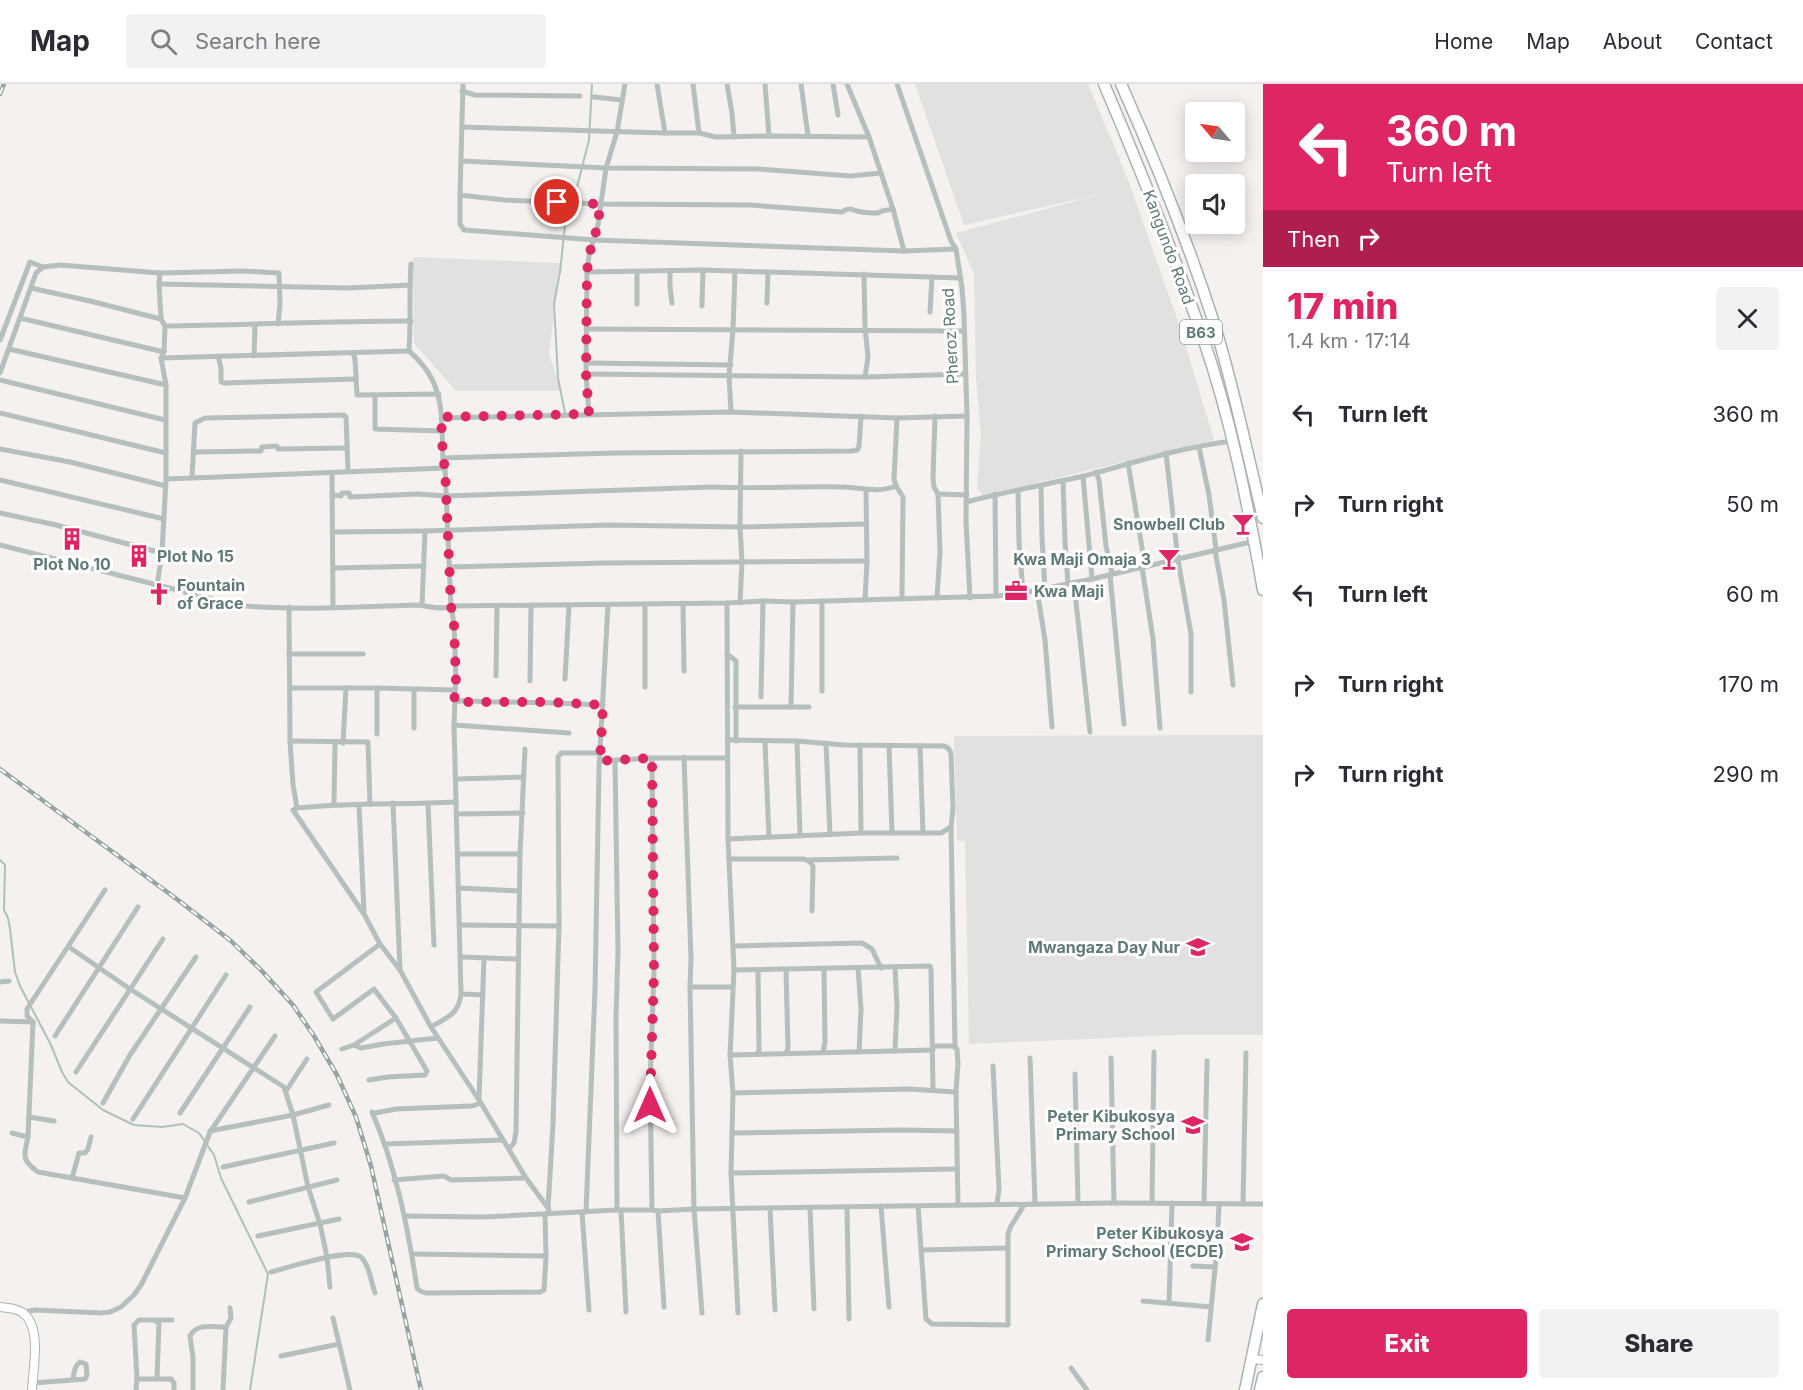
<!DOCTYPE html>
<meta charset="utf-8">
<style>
:root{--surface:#fff;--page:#f2f2f3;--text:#2b2b33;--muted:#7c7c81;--line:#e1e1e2;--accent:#dd2662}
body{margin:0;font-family:Inter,sans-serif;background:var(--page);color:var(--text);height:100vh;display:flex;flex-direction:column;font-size:22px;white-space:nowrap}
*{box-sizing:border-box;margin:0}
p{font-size:20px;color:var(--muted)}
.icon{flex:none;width:33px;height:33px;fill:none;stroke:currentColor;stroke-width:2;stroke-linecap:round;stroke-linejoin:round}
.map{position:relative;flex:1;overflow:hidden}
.drawer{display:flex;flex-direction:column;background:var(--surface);width:540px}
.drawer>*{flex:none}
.banner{background:#dd2662;color:#fff;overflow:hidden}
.needle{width:39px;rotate:299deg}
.buttons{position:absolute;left:1185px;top:18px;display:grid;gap:12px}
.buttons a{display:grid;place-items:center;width:60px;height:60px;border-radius:6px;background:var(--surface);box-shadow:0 3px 15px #0003;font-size:30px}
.pin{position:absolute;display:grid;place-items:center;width:51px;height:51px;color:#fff;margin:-26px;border:3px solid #fff;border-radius:50%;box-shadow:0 2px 6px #0007}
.me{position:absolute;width:66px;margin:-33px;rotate:0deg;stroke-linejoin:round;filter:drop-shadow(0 0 4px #0008)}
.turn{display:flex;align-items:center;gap:21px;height:126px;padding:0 24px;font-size:27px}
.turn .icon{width:78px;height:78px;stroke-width:2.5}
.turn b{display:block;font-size:42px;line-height:51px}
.then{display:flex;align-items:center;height:57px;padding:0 24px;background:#0003;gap:12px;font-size:22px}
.round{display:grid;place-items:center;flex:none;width:63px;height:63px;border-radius:6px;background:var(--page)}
.head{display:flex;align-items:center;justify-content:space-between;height:102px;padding:0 24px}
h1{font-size:36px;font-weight:800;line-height:45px;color:var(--accent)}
.action{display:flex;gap:12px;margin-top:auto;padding:12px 24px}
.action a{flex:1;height:69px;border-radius:6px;background:var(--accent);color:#fff;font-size:24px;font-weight:800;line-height:69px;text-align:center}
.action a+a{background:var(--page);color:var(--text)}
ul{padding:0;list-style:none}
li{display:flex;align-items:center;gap:18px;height:90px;padding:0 24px}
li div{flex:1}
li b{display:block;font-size:22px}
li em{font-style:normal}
header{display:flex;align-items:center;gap:36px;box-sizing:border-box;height:84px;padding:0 30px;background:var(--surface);border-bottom:2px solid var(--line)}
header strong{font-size:28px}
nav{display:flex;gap:33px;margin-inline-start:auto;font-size:21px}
.search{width:420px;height:54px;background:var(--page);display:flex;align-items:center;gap:15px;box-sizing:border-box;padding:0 21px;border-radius:6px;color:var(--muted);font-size:22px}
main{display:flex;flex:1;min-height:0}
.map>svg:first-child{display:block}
</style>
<header>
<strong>Map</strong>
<div class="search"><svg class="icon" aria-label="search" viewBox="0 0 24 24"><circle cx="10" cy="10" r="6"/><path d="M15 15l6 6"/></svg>Search here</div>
<nav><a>Home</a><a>Map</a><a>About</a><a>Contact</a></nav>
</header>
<main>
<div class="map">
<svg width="1263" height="1306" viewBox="0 0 1263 1306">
<rect width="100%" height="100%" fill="#f4f1ef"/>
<g fill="#e1e2e0">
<polygon points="915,0 1088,0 1127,93 1180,243 1214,356 983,412 977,404 981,350 976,294 974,190 956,149 1106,109 964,141"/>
<polygon points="413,173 561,179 549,269 561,307 456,307 414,259"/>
<polygon points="1263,651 1263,951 1177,951 969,960 965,757 957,756 954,652"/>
</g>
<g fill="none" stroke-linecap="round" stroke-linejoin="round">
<g stroke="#aec1bb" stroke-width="2">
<polyline points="565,329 558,294 554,219 560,188 565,141 575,111 589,56 592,0"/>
<polyline points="0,776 5,781 4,826 8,834 10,845 15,888 20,902 51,961 62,988 68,998 103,1026 134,1041 162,1043 183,1040 199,1049 214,1071 221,1094 268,1190 250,1306"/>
</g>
<g stroke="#a8b4b2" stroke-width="10">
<path id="secondary" d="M0,1223C7,1224 17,1224 23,1229C42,1243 33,1285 32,1306"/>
</g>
<g stroke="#aab3b2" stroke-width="10">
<polyline id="primary" points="1252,1275 1263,1276"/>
</g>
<g stroke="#aab2b1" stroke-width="13">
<g id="highway">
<path d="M1104,0C1140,84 1173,168 1203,254C1231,335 1248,421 1263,506"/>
<path d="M1121,0C1156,78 1188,158 1214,239C1234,303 1247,369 1263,434"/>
<polyline points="1245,1306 1263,1220"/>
<polyline points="1260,1306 1263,1293"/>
</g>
</g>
<g stroke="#b5bfbd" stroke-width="5">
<polyline points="463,0 460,111 460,140 464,146 595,156 904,167 956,165"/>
<polyline points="693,0 699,49 716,53 769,52 869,53"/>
<polyline points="727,0 732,29 734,53"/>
<polyline points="765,0 769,52"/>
<polyline points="801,0 808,52"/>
<polyline points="833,0 838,31"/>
<polyline points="847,0 869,53 893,125 904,167"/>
<polyline points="897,0 951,157 956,165 962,204 964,231 967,332 966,438 970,514"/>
<polyline points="462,7 475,11 580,12"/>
<polyline points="594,13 622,16"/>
<polyline points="462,43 665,49 657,0"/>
<polyline points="665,49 699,49"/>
<polyline points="461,77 606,84 759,85 850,92 881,89"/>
<path d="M460,111L504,116L600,120L750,121L842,128C850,122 853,127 862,128C867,129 873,129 878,129L882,127L893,125"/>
<polyline points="587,188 703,186 961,194"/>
<polyline points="637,188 637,220"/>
<polyline points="670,188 670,202 672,219"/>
<polyline points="864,190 865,243 868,273 865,293"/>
<polyline points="159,200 349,204 410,201"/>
<polyline points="31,204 90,217 161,235"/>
<polyline points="767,219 768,188"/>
<polyline points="702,222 703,186"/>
<polyline points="930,228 932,193"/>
<polyline points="20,234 164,268"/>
<path d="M165,242C247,241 329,237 411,237"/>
<polyline points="586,245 964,247"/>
<polyline points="0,256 30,178 43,183"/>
<polyline points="9,265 166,301"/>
<path d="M409,267C411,238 409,209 411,180"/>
<polyline points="353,269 355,275 357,311 439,310"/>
<polyline points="218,272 221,284 221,298 224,299 356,295"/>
<polyline points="254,272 255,241"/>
<path d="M161,274L409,267C446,299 441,329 443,374L445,384L451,522L454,540L456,598C454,612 455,627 454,641L461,910C458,932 447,933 431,943"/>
<polyline points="586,279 731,281"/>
<polyline points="0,289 36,189 43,183 60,181 160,189 243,187 279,189 280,220 278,240"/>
<polyline points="586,290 865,293 966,290"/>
<polyline points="0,296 165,336"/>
<polyline points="375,312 375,345 442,347"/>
<polyline points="731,328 729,291 733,246 735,187"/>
<polyline points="0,329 166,369"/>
<polyline points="589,330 586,290 587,188 589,171 598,141 606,84 617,48 625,0"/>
<polyline points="935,332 933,394 934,403 938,410 940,468 937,514"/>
<polyline points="441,334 731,328 897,334 967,332"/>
<polyline points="897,334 894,395 896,402 903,413 902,515"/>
<polyline points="1199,363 1209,411 1216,465"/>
<polyline points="0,365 70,378 166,402"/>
<polyline points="194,368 261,367 262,363 277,362 278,365 347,364"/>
<polyline points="1166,369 1178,476 1191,550 1191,608"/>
<polyline points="443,374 615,369 852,367 857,366 859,363 861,332"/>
<polyline points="1128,379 1145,482"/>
<polyline points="332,388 333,524"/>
<polyline points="1096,388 1099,396 1106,462 1112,489"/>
<polyline points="1083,392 1092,495"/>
<polyline points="192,393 195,339 205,334 344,331 346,333 348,387"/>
<polyline points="166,395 445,384"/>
<polyline points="0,396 164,435"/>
<polyline points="1063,397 1065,457 1068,500"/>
<polyline points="1041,402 1042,454 1045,505"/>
<polyline points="1018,407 1019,458 1023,509"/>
<polyline points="938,410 967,411"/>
<polyline points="995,410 996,512"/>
<path d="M333,411L341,412L342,409H349L350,413L417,410L447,412L712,403C756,405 800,402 844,403C862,404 879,409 896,402"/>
<path d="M966,418C1005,408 1044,401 1084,392C1133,379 1182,363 1233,357"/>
<polyline points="0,429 56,441 162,469"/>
<polyline points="332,448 425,447 608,441 740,443 866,440"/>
<path d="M0,461L236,521C295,527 356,523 415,521C426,521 442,527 451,522L727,519L763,517L793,518L996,512L1023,509L1092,495L1255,457"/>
<polyline points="1215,466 1224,516 1233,601"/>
<polyline points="449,483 605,479 867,477"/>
<polyline points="1142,483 1153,555 1160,644"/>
<polyline points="334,484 424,482"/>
<polyline points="1110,490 1124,640"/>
<polyline points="1074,499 1090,648"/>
<polyline points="157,502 162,469 166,395 166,301 161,274 164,268 165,242 161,235 159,200 160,189"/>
<polyline points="1037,506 1045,556 1052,643"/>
<polyline points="865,516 867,477 866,406"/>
<polyline points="822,517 822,607"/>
<polyline points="683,519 684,587"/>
<polyline points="727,519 728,755 734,886 730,971 733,1009 731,1089 738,1229"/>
<polyline points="740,519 742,478 740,443 741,367"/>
<polyline points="422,521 425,447"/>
<polyline points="289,523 290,657 293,701 297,724 293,726 364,830 380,860 400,886 431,943 479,1016 526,1094 548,1124 550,1130"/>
<polyline points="289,570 363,570"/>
<polyline points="727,570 736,577 736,657"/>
<polyline points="496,592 497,522"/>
<polyline points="565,595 569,521"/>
<polyline points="530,597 531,521"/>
<polyline points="645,603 645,520"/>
<polyline points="290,604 377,604 377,650"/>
<polyline points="377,604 454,606"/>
<polyline points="761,613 763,517"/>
<path d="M455,618C466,615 477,618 488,618C527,618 565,619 603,621"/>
<polyline points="735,623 809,623"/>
<polyline points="791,623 793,518"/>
<polyline points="454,641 569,649"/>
<polyline points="414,644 414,606"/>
<polyline points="727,656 797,657 844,661 944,662 948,664 951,669 953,724 951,743 941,749 861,749 728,755"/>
<polyline points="290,657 368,658 370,720"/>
<polyline points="797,657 800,752"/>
<polyline points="765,658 769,753"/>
<polyline points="343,659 346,604"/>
<polyline points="826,659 830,751"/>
<polyline points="860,661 861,749"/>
<polyline points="889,662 892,749"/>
<polyline points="920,662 923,749"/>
<polyline points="684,673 691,875 690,903 694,1125 702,1229"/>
<polyline points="652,674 654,887 650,1000 652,1126"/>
<polyline points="600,677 652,674 727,674"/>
<polyline points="615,677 618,868 616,933 617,1126"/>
<polyline points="456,695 524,693"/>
<polyline points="393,719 400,885"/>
<polyline points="334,720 335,659"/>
<polyline points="428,720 434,861"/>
<polyline points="359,721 364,828"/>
<path d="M297,724C350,718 403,721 456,718"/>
<polyline points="457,730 523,729"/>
<polyline points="951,743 955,963"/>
<polyline points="458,770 520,770"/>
<polyline points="729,775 804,775 809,777 813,782 812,827"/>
<polyline points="808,776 897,774"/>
<polyline points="459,804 519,807"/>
<polyline points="460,841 559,842"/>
<polyline points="733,862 862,859 872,865 881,884"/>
<polyline points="69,863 130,905 284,1003 293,1031 308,1103 320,1140 327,1173 330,1203"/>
<polyline points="461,873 518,875"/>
<polyline points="895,883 897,923 895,967"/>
<polyline points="858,884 861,925 859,968"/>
<polyline points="734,886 930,882 931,886 933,1005"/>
<polyline points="0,898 9,897"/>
<polyline points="690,903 732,903"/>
<polyline points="461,910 483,911"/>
<polyline points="0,937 33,938 28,1053"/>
<polyline points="33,938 27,932 27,925 105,806"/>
<polyline points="55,952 138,823"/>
<polyline points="354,961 361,964 383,960 438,954"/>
<polyline points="934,962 953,962 957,965 958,979 956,1008 958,1121"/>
<polyline points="342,965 354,961 396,934"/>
<polyline points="823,968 825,958 824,885"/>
<polyline points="786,969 788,965 786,886"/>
<polyline points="757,970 759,967 758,886"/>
<polyline points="730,971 933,966"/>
<polyline points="1030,974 1035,1120"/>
<polyline points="1111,974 1114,1119"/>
<polyline points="993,982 999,1105 997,1120"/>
<polyline points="76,988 163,855"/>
<polyline points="1075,990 1078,1119"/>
<polyline points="369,996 388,993 425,991 427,987 396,934 374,905 333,935 316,908 380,860"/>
<polyline points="286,1007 307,975"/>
<polyline points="733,1009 909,1005 956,1008"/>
<polyline points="479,1014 484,874"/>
<polyline points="103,1019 130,971 196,873"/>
<path d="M481,1019L472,1022L396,1025L375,1029L372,1028C396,1083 408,1144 417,1204L420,1207L426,1209L540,1208L544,1206L546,1172L545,1130"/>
<polyline points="180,1029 250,923"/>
<polyline points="29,1033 54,1037"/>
<polyline points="133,1035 226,891"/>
<polyline points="210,1047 293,1031 329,1021"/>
<path d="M12,1049L28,1053C24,1071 21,1076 38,1088L185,1114"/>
<polyline points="732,1049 900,1046 957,1047"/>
<polyline points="386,1060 503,1056"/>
<polyline points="509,1065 514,1059 516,1048 520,770 525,665"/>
<polyline points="223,1083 334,1059"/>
<polyline points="731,1089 957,1085"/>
<polyline points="72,1094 79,1069 85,1069 88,1065 91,1053"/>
<polyline points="394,1096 444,1092 451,1096 526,1094"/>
<polyline points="249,1118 337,1096"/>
<polyline points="1152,1119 1154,968"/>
<polyline points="1204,1120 1207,977"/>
<polyline points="1243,1120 1246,969"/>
<polyline points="881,1122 889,1223"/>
<polyline points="918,1122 926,1235 932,1240 1008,1241 1008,1150 1011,1142 1024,1121"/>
<polyline points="548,1124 553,1040 559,842 558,673 561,669 600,669"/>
<polyline points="810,1124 814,1225"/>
<polyline points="847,1124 849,1235"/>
<polyline points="770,1125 775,1226"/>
<polyline points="621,1126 626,1228"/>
<polyline points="658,1127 664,1223"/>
<polyline points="582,1128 589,1226"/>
<polyline points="586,1128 595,906 599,684 608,521"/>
<polyline points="405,1132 484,1133 617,1126 652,1126 658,1127 694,1125 1114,1119 1263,1120"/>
<polyline points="258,1152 339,1135"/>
<polyline points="1171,1160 1217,1164"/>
<polyline points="921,1166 1008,1164"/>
<polyline points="412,1170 546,1172"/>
<polyline points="1193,1182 1215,1183"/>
<path d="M271,1188C287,1184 352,1162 362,1174C370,1183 371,1198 375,1209"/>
<polyline points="1143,1217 1211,1223"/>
<polyline points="1169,1219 1172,1119"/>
<polyline points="22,1228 36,1226 101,1229 110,1228 121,1223 134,1211 141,1201 185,1114 210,1048 275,952"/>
<polyline points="333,1234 350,1306"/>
<polyline points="155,1237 159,1239 157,1295"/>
<polyline points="1208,1256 1217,1164 1219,1120"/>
<polyline points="281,1272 339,1260"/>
<polyline points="1071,1284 1087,1306"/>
<polyline points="137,1295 171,1295 174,1299 174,1306"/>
<path d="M33,1299L85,1295L87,1291L86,1280L80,1278C74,1282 74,1289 73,1296"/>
<polyline points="136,1306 137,1295 134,1241 139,1236 172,1236"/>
<path d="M193,1306V1274L190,1252C196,1239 213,1243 226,1243"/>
<polyline points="223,1306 226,1243 231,1234 230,1224"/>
</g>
<use href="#secondary" stroke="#fff" stroke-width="8"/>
<use href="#primary" stroke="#fff" stroke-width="8"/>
<use href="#highway" stroke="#fff" stroke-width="10"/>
<g stroke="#96a4a2" stroke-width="4.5">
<g id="rail">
<polyline points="0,10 4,0"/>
<polyline points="0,685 178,816 231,857 261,886 293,921 314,952 337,991 356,1033 371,1082 421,1306"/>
</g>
</g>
<use href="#rail" stroke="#fff" stroke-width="2" stroke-dasharray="7" stroke-linecap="butt"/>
</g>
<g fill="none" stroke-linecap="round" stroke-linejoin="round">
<polyline stroke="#dd2662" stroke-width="10" stroke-dasharray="0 18" points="557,118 600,120 598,141 589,171 587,188 586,290 589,330 441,333 443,374 445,384 451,522 454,540 456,598 454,606 455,618 547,618 603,621 600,677 652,674 654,887 650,1021"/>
</g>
<defs>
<g id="bar-bare" transform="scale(1.8)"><path d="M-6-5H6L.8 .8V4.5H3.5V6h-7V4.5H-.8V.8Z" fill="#dd2662" stroke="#fff" stroke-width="2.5" paint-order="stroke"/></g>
<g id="building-bare" transform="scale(1.8)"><path d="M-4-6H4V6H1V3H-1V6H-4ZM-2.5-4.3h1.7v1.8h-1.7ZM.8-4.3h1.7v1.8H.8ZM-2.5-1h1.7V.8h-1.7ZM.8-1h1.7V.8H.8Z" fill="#dd2662" stroke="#fff" stroke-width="2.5" paint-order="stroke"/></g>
<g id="office-bare" transform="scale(1.8)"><path d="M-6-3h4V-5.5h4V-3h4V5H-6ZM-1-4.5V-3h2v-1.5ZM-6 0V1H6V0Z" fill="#dd2662" stroke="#fff" stroke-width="2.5" paint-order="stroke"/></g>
<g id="church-bare" transform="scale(1.8)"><path d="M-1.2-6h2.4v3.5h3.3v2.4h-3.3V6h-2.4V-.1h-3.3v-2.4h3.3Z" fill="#dd2662" stroke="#fff" stroke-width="2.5" paint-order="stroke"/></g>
<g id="school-bare" transform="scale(1.8)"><path d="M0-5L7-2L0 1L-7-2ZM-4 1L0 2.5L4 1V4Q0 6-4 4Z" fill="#dd2662" stroke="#fff" stroke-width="2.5" paint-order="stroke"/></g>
</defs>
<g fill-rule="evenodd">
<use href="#bar-bare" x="1243" y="440"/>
<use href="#building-bare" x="72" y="455"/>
<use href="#building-bare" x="139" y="472"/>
<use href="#bar-bare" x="1169" y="475"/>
<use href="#office-bare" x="1016" y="507"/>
<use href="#church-bare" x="159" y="510"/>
<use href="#school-bare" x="1198" y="863"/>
<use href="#school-bare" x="1193" y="1041"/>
<use href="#school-bare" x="1242" y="1158"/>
</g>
<g text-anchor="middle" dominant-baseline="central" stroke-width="6" stroke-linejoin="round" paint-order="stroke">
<rect fill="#fff" stroke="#8fa2a0" stroke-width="1.5" x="1180" y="236" width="42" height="24" rx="4.5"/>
<g font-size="15" font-weight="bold" fill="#5f7a77">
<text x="1201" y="248">B63</text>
</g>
<g font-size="16" fill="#5f7a77" stroke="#fff">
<text transform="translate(1169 163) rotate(70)">Kangundo Road</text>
<text transform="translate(950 252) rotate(-93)">Pheroz Road</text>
</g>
<g font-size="16" font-weight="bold" fill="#5f7a77" stroke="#fff" text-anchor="end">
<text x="1225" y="440">Snowbell Club</text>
<text x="157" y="472" text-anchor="start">Plot No 15</text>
<text x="1151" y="475">Kwa Maji Omaja 3</text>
<text x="72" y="480" text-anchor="middle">Plot No 10</text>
<text x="177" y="501" text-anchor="start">Fountain<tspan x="177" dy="18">of Grace</tspan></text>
<text x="1034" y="507" text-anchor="start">Kwa Maji</text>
<text x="1180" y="863">Mwangaza Day Nur</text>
<text x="1175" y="1032">Peter Kibukosya<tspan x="1175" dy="18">Primary School</tspan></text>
<text x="1224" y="1149">Peter Kibukosya<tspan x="1224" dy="18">Primary School (ECDE)</tspan></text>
</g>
</g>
</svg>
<div class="buttons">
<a><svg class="needle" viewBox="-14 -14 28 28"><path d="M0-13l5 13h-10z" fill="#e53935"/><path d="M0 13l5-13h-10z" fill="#7c7c81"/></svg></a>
<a><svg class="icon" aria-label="sound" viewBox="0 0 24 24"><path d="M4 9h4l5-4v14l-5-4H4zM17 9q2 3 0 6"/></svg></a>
</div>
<div class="pin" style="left:557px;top:118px;background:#d93025"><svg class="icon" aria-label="arrive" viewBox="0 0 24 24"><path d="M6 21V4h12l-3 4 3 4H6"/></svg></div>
<svg class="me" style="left:650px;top:1021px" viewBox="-20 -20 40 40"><path d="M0-17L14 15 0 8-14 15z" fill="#dd2662" stroke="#fff" stroke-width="4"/></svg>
</div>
<section class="drawer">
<div class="banner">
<div class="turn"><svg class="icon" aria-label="left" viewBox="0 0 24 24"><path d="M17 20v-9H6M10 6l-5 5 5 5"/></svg><div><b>360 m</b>Turn left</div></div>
<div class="then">Then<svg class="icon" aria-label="right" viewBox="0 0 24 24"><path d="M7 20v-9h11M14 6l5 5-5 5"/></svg></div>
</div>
<div class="head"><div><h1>17 min</h1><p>1.4 km · 17:14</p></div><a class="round"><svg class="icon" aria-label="close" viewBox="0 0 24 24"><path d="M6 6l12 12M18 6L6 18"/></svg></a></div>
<ul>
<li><svg class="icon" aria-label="left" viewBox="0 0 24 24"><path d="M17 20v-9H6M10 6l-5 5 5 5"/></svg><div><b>Turn left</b></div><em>360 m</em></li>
<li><svg class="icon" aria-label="right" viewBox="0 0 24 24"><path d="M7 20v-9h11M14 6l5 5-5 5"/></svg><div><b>Turn right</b></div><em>50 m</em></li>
<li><svg class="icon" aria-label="left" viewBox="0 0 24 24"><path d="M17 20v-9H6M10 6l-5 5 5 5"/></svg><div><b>Turn left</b></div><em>60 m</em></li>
<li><svg class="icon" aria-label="right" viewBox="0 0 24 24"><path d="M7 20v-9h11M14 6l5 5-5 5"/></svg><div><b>Turn right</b></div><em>170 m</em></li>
<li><svg class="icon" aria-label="right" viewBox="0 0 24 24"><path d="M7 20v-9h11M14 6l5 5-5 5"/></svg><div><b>Turn right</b></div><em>290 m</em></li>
</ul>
<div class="action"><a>Exit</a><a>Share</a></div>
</section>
</main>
